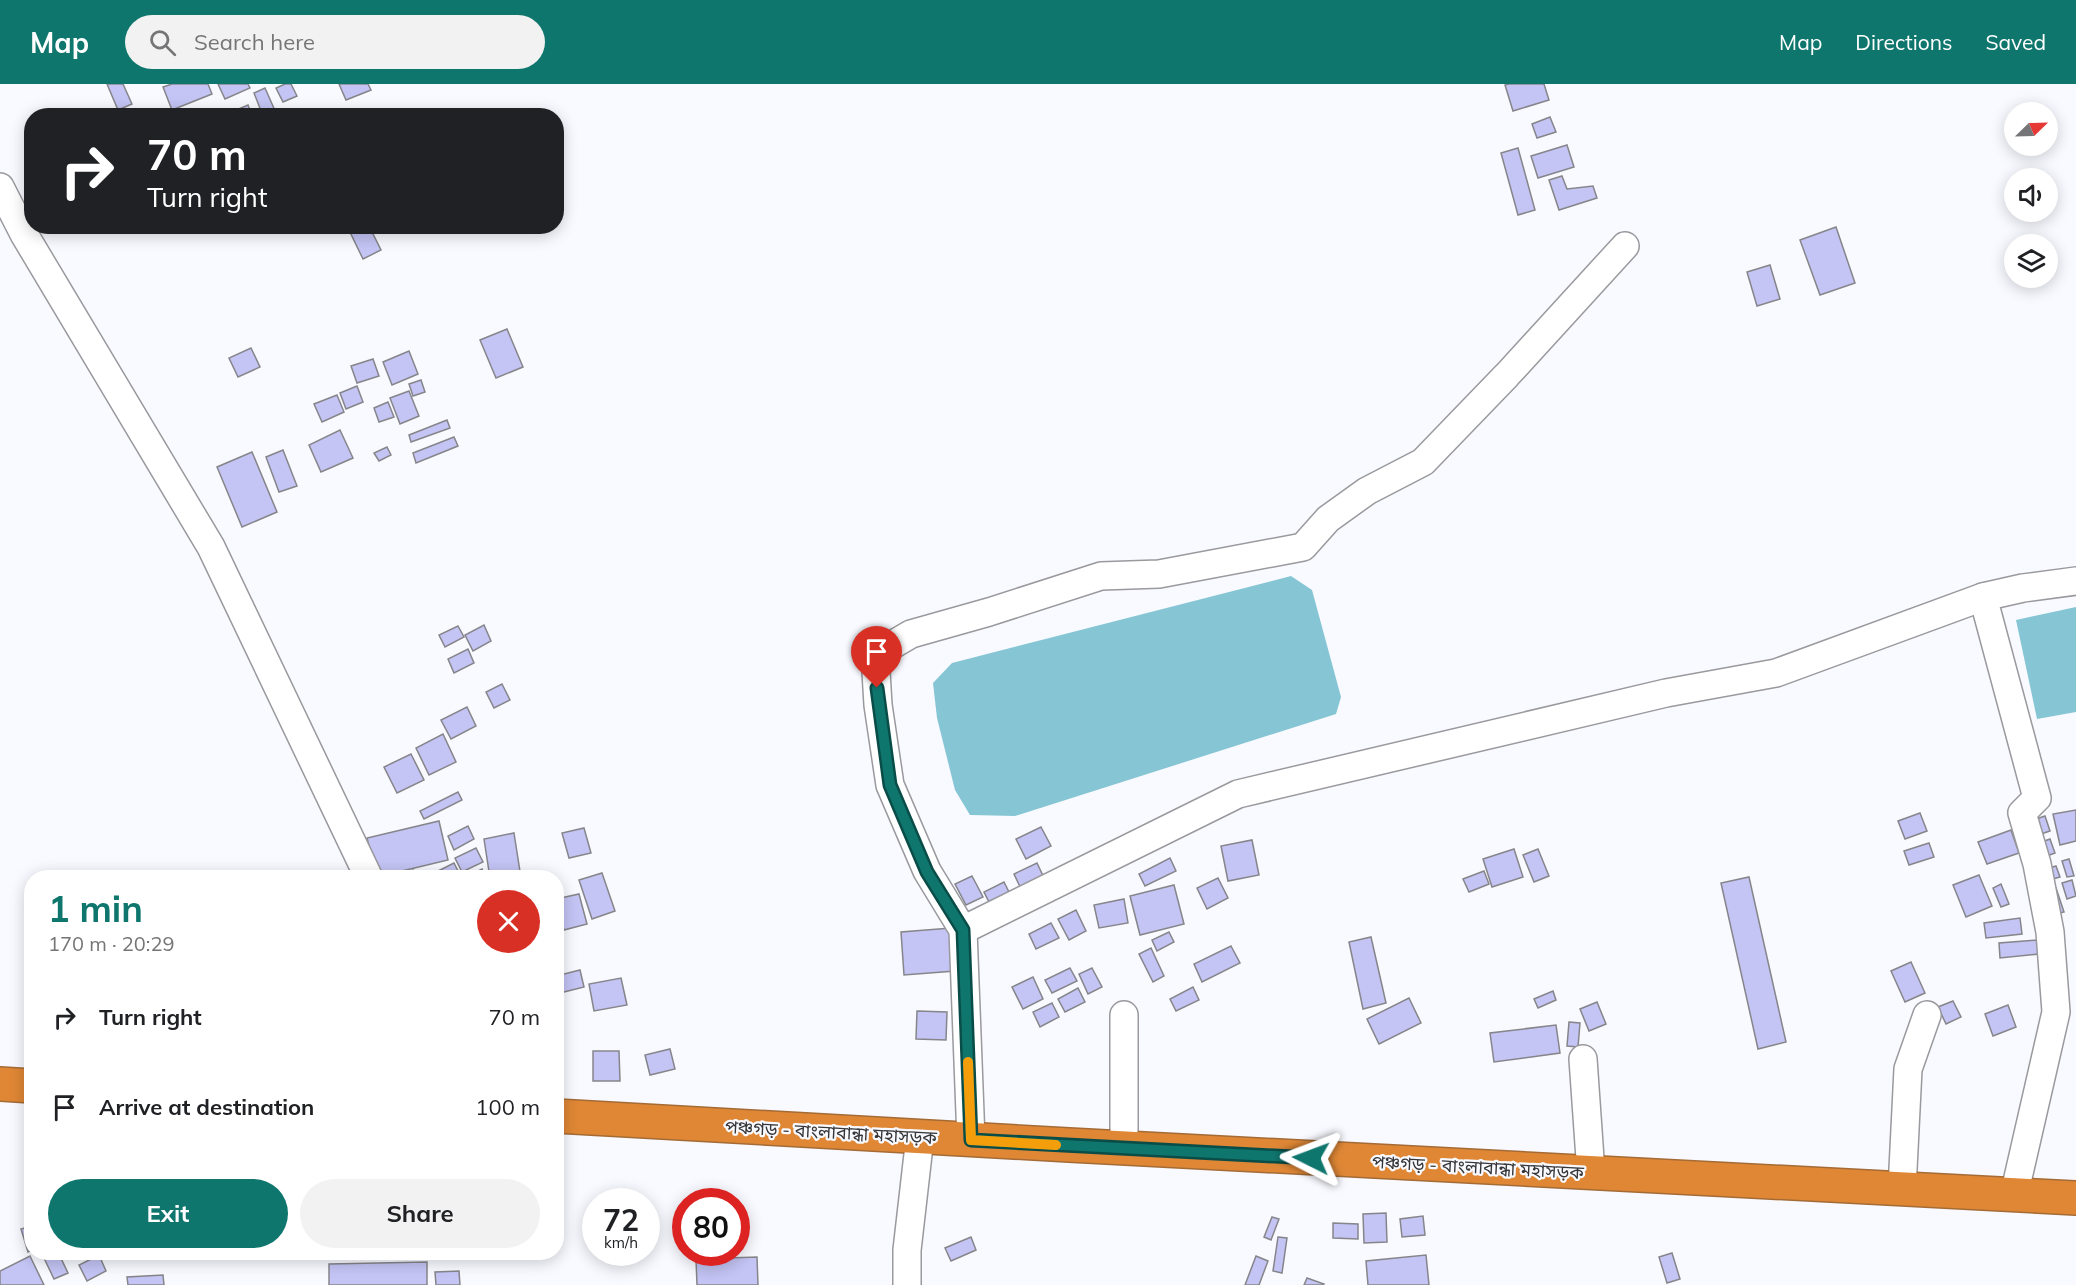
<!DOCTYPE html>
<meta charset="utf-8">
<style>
:root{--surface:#fff;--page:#f2f2f2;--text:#202124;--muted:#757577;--accent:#0f766e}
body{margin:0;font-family:Mulish,"Noto Sans Bengali",sans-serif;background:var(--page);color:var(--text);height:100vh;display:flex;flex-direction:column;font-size:22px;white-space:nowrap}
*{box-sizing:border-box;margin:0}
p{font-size:20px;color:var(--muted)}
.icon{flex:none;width:33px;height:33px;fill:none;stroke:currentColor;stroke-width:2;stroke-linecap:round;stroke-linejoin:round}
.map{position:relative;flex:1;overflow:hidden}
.sheet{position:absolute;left:24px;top:786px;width:540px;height:390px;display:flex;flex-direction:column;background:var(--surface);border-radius:24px;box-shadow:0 3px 15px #0003}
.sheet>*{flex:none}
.hud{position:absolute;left:24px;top:24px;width:540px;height:126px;border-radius:24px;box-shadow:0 3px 15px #0003;background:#202124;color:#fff;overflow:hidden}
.needle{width:39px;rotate:67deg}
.buttons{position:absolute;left:2004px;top:18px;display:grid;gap:12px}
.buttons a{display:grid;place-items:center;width:54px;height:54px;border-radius:50%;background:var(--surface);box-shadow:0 3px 15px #0003;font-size:30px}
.speed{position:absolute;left:582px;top:1104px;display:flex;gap:12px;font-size:30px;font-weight:700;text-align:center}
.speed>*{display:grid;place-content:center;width:78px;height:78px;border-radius:50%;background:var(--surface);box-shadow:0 3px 15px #0003;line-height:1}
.speed small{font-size:15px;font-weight:400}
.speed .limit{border:9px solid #d22;background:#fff;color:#111}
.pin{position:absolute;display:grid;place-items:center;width:51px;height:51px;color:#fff;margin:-62px -26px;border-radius:50% 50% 50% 0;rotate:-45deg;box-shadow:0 0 6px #0007}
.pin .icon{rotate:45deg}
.me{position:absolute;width:66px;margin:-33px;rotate:273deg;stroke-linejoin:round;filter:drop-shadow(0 0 4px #0008)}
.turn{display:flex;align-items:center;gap:21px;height:126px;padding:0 24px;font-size:27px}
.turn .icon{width:78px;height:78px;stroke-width:2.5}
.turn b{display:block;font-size:42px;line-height:51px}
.round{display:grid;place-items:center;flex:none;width:63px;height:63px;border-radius:32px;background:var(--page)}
.summary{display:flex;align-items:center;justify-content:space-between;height:102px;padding:0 24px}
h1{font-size:36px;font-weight:700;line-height:45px;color:var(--accent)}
.action{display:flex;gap:12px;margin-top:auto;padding:12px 24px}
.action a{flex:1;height:69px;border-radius:36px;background:var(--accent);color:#fff;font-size:24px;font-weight:700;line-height:69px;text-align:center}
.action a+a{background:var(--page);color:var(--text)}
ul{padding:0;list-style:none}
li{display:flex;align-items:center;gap:18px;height:90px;padding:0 24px}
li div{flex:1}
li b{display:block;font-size:22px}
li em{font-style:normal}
header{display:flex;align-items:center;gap:36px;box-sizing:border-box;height:84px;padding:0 30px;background:var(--accent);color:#fff}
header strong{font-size:28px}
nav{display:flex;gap:33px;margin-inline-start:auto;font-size:21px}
.search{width:420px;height:54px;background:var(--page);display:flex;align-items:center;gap:15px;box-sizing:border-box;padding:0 21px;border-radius:33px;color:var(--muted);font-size:22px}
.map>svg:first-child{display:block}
</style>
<header>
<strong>Map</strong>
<div class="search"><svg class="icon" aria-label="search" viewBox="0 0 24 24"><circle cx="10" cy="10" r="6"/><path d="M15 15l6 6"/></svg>Search here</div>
<nav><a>Map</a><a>Directions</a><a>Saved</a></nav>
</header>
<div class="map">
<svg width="2076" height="1201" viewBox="0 0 2076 1201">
<rect width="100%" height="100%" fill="#f9faff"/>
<g fill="#86c5d4">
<polygon points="1291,492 1312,506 1341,613 1336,630 1015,732 970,731 955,706 937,634 933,599 952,579"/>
<polygon points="2076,523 2076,628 2037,635 2016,536"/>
</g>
<g fill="#c4c4f5" stroke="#85858a" stroke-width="1.5">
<polygon points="107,0 123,0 132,20 118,26"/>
<polygon points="172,0 208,0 212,10 172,26 163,3"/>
<polygon points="218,0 248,0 250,4 225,15"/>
<polygon points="285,0 291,0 297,12 283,18 276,4"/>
<polygon points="339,0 368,0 371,6 346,16"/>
<polygon points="1509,0 1544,0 1549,16 1513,27 1505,1"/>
<polygon points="265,4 276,29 271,32 263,32 254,9"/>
<polygon points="248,21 252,32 228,32 227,30"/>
<polygon points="1550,33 1556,48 1537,54 1532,40"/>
<polygon points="1567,61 1574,83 1538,94 1531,72"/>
<polygon points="1518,64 1535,126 1518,131 1501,69"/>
<polygon points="1562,92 1567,105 1593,102 1597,114 1559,126 1549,96"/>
<polygon points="347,142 369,142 381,166 363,175"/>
<polygon points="1836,143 1855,199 1820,211 1800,156"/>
<polygon points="1770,181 1780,215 1757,222 1747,188"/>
<polygon points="507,245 523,283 496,294 480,256"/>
<polygon points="251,264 260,283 238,293 229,274"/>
<polygon points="409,267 418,290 392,301 383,278"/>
<polygon points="373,275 379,292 357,299 351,282"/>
<polygon points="421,296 425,308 413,312 409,300"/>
<polygon points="357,302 363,318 346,325 340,309"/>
<polygon points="409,307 419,332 400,340 390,314"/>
<polygon points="337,311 344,328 322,338 314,320"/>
<polygon points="388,318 394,333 379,338 374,324"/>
<polygon points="447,336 450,344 411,358 409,351"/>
<polygon points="340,346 353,374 321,388 309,361"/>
<polygon points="454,353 458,362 416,379 413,369"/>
<polygon points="387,363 391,371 379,377 374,369"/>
<polygon points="283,366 297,402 279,408 266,373"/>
<polygon points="252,368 277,428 242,443 217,383"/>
<polygon points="484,541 491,557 473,567 465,551"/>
<polygon points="458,542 464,553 445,563 439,551"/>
<polygon points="468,565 474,579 454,589 448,575"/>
<polygon points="502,600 510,616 494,624 486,608"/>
<polygon points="467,623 476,642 451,655 441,636"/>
<polygon points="443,650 456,678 429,691 416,664"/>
<polygon points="411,670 424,696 397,709 384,683"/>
<polygon points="458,708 462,716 424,735 420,727"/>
<polygon points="2076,726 2076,757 2060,761 2053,730"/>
<polygon points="1920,729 1927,747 1905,755 1898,737"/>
<polygon points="2045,732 2050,747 2041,750 2036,735"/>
<polygon points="439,737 448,776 377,793 367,754"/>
<polygon points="468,742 474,755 454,766 448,752"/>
<polygon points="1041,743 1051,762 1026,775 1016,755"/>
<polygon points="584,744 591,769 569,774 562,749"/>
<polygon points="2011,746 2019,769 1987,780 1978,758"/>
<polygon points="514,749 521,794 490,794 484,755"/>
<polygon points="2050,755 2055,769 2044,773 2039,759"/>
<polygon points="1252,756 1259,791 1228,797 1221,762"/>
<polygon points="1929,759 1934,773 1909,781 1904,767"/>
<polygon points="476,764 483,778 462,788 455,774"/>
<polygon points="1514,765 1523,793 1492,803 1483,775"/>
<polygon points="1538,765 1549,792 1534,798 1523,771"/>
<polygon points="1170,774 1176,787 1145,802 1139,790"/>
<polygon points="2069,775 2074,792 2067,793 2062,777"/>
<polygon points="454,779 458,787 446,794 424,794"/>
<polygon points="1037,779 1045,796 1022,807 1014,790"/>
<polygon points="2056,782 2060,793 2046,797 2043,786"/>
<polygon points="482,785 485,794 472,794 470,791"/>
<polygon points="413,786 416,794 400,794 400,793"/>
<polygon points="1484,787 1489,800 1469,808 1463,795"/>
<polygon points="602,789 615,827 592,835 579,796"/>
<polygon points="1979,791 1992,822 1966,833 1953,801"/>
<polygon points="972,792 983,813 966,821 955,800"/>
<polygon points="1749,793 1786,958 1758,965 1721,799"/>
<polygon points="1218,794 1228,814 1207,825 1197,804"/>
<polygon points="2072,796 2076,812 2067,815 2062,799"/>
<polygon points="1004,798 1014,818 994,828 984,808"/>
<polygon points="2001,800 2009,820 2001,823 1993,804"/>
<polygon points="1174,801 1184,840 1140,851 1130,812"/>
<polygon points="2056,804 2064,828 2055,830 2048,807"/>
<polygon points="579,810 587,840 564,846 556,815"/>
<polygon points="1124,815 1128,839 1099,844 1094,821"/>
<polygon points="1076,826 1086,847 1069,856 1058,835"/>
<polygon points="2020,834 2022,850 1986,854 1984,839"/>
<polygon points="1051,839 1059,854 1036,865 1029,850"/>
<polygon points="951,844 955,887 904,891 901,848"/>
<polygon points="1169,848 1174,858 1157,867 1152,856"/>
<polygon points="1371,853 1386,919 1363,925 1349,858"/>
<polygon points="2037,856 2039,870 2000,874 1999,859"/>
<polygon points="1231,862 1240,879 1202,898 1194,880"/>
<polygon points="1151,864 1164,892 1153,898 1139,870"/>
<polygon points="1911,878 1925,909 1905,918 1891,887"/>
<polygon points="1070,884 1077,897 1052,909 1045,896"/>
<polygon points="1092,884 1102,903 1088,910 1079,890"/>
<polygon points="580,886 584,903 556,910 556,892"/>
<polygon points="1033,893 1043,915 1023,925 1012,903"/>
<polygon points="621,894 627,921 594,927 589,900"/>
<polygon points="1193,903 1199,916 1176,927 1170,915"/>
<polygon points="1078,904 1085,918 1065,928 1058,915"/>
<polygon points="1553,907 1556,916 1538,924 1534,915"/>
<polygon points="1409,914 1421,939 1379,960 1367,935"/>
<polygon points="1953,917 1961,933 1946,940 1938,923"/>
<polygon points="1597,918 1606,940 1589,947 1580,925"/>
<polygon points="1052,919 1059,933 1040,943 1033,928"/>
<polygon points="2008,921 2016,943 1993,952 1985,930"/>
<polygon points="917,927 947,928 946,956 916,955"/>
<polygon points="1569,938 1580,939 1578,963 1567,962"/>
<polygon points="1556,941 1560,969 1494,978 1490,949"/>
<polygon points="670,965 675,985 650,991 645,971"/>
<polygon points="593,967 619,967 620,997 593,997"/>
<polygon points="1386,1129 1387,1158 1364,1159 1363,1130"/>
<polygon points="1423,1132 1425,1151 1402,1153 1400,1135"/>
<polygon points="1272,1133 1279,1135 1271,1156 1264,1153"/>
<polygon points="1333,1139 1358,1140 1358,1155 1333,1154"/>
<polygon points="32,1142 32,1166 28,1168 21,1145"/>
<polygon points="971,1153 976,1166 951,1177 945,1164"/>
<polygon points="1278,1153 1287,1154 1282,1189 1273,1187"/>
<polygon points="56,1168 58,1168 68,1189 54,1195 44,1174"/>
<polygon points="1672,1169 1680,1195 1667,1199 1659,1173"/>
<polygon points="99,1171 106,1187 87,1197 79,1181"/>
<polygon points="1426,1171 1429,1201 1368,1201 1366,1177"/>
<polygon points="30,1172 44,1201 0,1201 0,1187"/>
<polygon points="1256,1172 1268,1177 1259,1201 1245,1201"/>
<polygon points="757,1173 758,1201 697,1201 696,1175"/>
<polygon points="427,1178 427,1201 329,1201 329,1180"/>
<polygon points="459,1187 460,1201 436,1201 435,1188"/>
<polygon points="163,1191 164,1201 128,1201 127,1193"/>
<polygon points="1307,1194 1324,1200 1323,1201 1304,1201"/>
</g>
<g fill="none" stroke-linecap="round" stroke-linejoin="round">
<g stroke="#99999e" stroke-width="30">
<g id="street">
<polyline points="0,103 24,150 211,463 369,794"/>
<polyline points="963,846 1238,710 1666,609 1776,589 1983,513"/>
<polyline points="1124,931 1124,1064"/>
<polyline points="1583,975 1591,1089"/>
<polyline points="971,1056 963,846 927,787 890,701 878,621 875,571 911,550 989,528 1101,492 1159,490 1303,463 1328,435 1367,407 1423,378 1507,291 1625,162"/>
<polyline points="1902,1105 1908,985 1927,931"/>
<polyline points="2014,1111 2056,928 2050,848 2037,780 2022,729 2037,714 1983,513 2023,504 2076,497"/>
<polyline points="907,1201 907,1166 920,1053"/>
</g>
</g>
<g stroke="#a46b36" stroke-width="36">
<g id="highway">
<polyline points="0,1000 32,1002"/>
<polyline points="556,1032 1069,1061 2076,1114"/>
</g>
</g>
<use href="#street" stroke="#fff" stroke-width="27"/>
<use href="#highway" stroke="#df8735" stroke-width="33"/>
</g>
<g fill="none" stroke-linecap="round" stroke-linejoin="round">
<g stroke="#0a4d48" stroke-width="15">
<polyline id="route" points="877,604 890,701 927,788 963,846 971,1056 1311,1074"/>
</g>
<use href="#route" stroke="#0f766e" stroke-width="10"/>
<polyline stroke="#f59e0b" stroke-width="10" points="968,978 971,1056 1056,1061"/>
</g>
<g text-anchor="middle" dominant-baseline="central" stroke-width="4.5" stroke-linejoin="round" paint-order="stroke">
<g font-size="18" fill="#363638" stroke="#f9faff">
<text transform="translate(831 1048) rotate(3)">পঞ্চগড় - বাংলাবান্ধা মহাসড়ক</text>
<text transform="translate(1478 1083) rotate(3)">পঞ্চগড় - বাংলাবান্ধা মহাসড়ক</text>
</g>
</g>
</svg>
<div class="buttons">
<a><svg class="needle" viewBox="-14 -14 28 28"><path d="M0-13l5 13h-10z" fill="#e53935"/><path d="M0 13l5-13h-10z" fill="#757577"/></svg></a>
<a><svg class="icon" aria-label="sound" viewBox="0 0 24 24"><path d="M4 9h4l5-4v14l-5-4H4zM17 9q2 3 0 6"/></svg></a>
<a><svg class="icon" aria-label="layers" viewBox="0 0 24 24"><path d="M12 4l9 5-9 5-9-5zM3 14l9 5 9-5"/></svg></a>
</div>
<div class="speed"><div>72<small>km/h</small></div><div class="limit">80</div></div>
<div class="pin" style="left:877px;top:604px;background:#d93025"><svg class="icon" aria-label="arrive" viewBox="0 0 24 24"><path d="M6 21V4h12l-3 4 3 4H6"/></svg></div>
<svg class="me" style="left:1311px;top:1074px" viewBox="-20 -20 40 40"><path d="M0-17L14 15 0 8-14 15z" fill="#0f766e" stroke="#fff" stroke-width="4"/></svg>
<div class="hud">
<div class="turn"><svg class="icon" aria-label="right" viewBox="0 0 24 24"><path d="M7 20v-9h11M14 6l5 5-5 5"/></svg><div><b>70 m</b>Turn right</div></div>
</div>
<section class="sheet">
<div class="summary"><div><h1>1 min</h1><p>170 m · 20:29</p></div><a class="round" style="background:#d93025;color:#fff"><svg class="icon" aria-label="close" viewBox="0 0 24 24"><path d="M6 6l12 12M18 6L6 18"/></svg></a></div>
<ul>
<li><svg class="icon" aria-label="right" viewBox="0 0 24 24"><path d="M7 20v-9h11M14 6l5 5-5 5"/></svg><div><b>Turn right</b></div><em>70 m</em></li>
<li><svg class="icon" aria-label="arrive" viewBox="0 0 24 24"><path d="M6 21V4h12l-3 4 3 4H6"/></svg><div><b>Arrive at destination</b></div><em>100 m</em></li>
</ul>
<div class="action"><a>Exit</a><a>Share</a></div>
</section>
</div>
